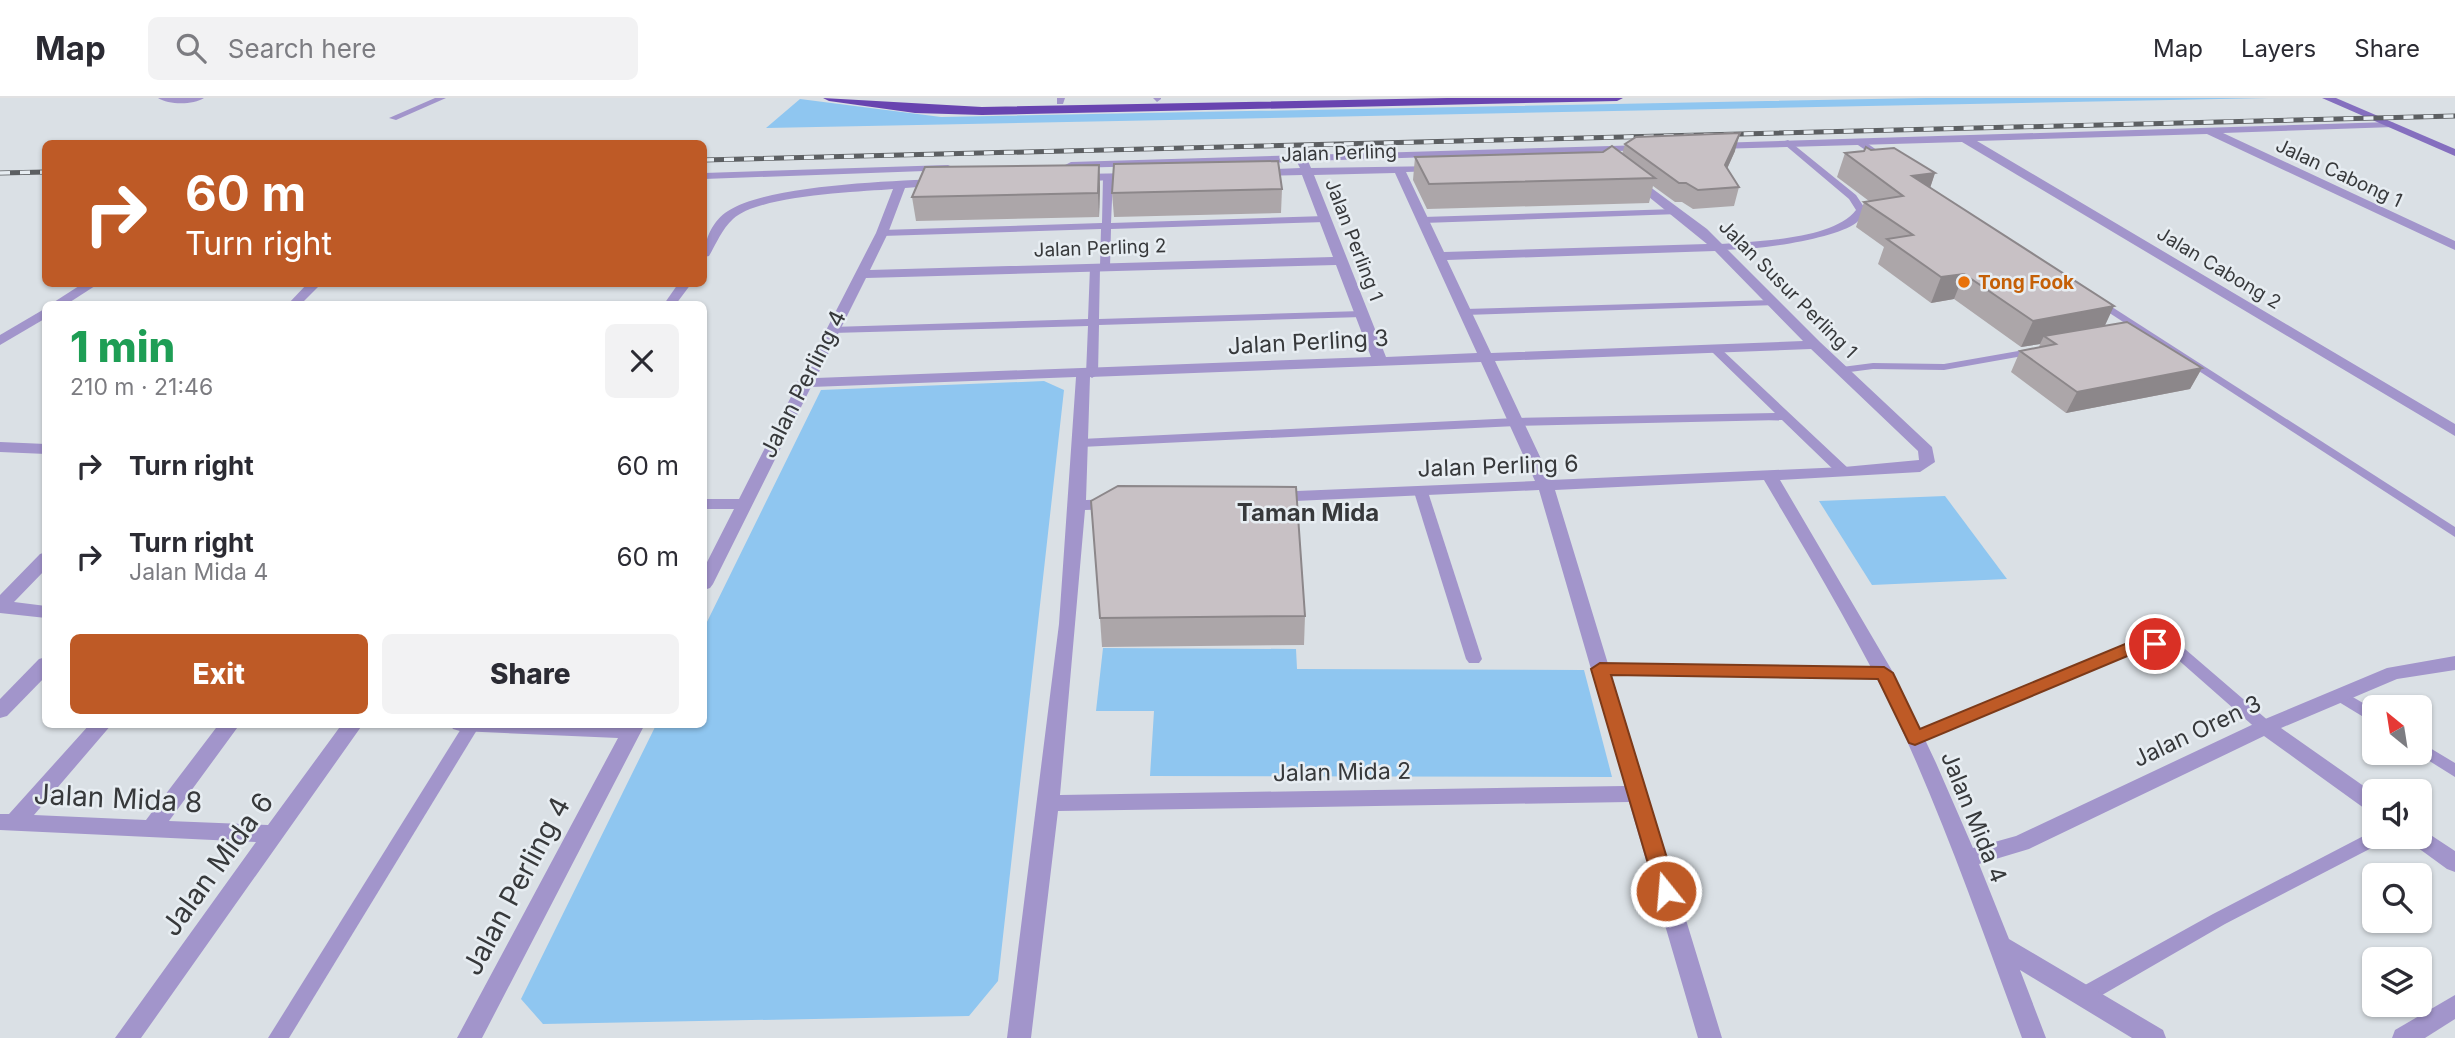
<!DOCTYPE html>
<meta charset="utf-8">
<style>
:root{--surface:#fff;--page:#f2f2f3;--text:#2b2b33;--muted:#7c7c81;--line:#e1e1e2;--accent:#be5a26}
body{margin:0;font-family:Inter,sans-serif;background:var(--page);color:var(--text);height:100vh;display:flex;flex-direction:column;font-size:26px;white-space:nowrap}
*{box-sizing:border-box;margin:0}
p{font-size:23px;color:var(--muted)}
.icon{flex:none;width:38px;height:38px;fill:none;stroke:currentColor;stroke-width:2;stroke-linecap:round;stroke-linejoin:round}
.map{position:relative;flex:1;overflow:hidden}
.side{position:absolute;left:42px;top:203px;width:665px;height:427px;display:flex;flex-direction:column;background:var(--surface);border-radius:10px;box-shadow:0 2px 5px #0004}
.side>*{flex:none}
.banner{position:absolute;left:42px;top:42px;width:665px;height:147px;border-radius:10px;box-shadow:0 2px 5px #0004;background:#be5a26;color:#fff;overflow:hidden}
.needle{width:46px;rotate:330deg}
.buttons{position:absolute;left:2362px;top:597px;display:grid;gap:14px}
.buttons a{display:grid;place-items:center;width:70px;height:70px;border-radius:10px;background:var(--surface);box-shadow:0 2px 5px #0004;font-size:35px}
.pin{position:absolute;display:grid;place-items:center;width:60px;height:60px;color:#fff;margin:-30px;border:4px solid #fff;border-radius:50%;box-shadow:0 2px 7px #0007}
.me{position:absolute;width:77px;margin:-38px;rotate:343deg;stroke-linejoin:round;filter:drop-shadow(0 0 5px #0008)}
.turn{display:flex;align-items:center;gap:24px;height:147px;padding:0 28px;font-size:32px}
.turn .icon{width:91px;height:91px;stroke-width:2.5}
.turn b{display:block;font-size:49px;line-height:60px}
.round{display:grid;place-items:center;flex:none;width:74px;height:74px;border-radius:10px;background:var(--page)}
.overview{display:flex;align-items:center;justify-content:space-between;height:119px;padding:0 28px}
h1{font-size:42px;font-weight:800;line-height:52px;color:#1e9e55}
.button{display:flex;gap:14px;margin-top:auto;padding:14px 28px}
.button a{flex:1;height:80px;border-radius:10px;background:var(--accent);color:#fff;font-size:28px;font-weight:800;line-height:80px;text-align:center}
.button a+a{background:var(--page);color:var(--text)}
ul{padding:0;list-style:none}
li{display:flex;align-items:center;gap:21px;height:91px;padding:0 28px}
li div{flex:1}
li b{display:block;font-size:26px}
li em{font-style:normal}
header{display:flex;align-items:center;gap:42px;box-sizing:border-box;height:98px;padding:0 35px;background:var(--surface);border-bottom:2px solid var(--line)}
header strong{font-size:33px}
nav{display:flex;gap:38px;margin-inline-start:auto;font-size:24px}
.search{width:490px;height:63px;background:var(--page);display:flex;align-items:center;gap:18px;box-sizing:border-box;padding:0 24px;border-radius:10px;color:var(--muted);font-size:26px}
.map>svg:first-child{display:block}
</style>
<header>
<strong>Map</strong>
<div class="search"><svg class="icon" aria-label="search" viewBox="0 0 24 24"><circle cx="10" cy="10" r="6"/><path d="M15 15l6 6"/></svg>Search here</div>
<nav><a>Map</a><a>Layers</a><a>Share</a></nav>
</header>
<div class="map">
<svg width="2455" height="940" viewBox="0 0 2455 940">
<rect width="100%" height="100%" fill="#dae0e5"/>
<g fill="#8fc6f0">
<polygon points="1926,0 2269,0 766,30 800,1 941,19"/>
<polygon points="1044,283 1064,292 998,883 969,918 543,926 521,901 656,627 704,626 704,530 821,292"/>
<polygon points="1945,398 2007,481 1872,487 1819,403"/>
<polygon points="1103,550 1296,551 1297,571 1584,572 1612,679 1150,678 1154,613 1096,613"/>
</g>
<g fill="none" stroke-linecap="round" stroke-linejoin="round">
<g fill="#a295cb" fill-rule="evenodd">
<polygon points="435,0 446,0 396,22 389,20"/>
<polygon points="1057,0 1065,0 1063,6 1057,6"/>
<polygon points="1153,0 1161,0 1161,1 1157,4"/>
<polygon points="1855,41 1861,41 1891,62 1883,64 1855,45"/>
<path d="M1788,42L1856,97L1866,112C1863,116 1860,122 1856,125C1833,142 1743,155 1715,151V147L1719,146C1755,143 1833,142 1856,112L1849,101L1785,47V43Z"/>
<polygon points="1108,76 1113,79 1111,125 1325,118 1330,121 1325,124 1111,131 1110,169 1105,172 1100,170 1099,221 1362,213 1367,216 1362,219 1099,227 1098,276 1092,280 1086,276 1088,228 832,235 826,232 832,229 1088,221 1090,169 1095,166 1100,168 1101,131 882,138 877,135 882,132 1102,125 1103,79"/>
<polygon points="1676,111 1681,114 1679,116 1423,125 1418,122 1423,119"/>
<polygon points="2098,200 2455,429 2455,439 2094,205 2093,203"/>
<polygon points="1773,202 1778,205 1777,207 1465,217 1460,214 1465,211"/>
<polygon points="1716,249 1720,250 1849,371 1850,374 1849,377 1839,377 1782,322 1516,328 1081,349 1075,345 1081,341 1516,320 1775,315 1712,254 1710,252"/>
<polygon points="2036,250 2040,251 2040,255 1944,272 1873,271 1842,275 1836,272 1842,269 1873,265 1944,266"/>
<polygon points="1421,390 1428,394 1482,561 1479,565 1469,565 1466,561 1414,394"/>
<polygon points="2142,540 2165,543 2185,551 2271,625 2273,629 2271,633 2259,633 2175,559 2162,553 2143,550 1921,644 1915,646 1909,644 1907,640 1909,636"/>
<polygon points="1600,566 1884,570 1889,571 1892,575 1889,579 1884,580 1600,576 1595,575 1592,571 1595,567"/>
<polygon points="2339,591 2375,612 2375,626 2334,601 2331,597 2334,593"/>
<polygon points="464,626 480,627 289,940 268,940"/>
<polygon points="2420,644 2455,665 2455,679 2415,654 2420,654"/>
<polygon points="2375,732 2375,738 2387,738 2385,743 2225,826 2090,904 2083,907 2076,904 2073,898 2076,892 2213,816"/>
</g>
<g fill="#a295cb" fill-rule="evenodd">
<path d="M158,0H204C193,7 169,7 158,0Z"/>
<polygon points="2390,24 2394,25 2394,29 2223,35 2455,143 2455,152 2207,36 1977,43 2455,326 2455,338 1962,44 1715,51 1709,48 1715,45"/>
<path d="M1645,47L1649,48V52L1308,63L1311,70L1439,68L1441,70L1435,73L1406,74L1444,154L1707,146L1628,82L1638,80L1707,131L1820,244L1932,349L1935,364L1920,374L1780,382L1894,576L1936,665L1973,750L2016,738L2258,624L2387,570L2455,558V572L2397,581L2281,630L2375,696V715L2368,713L2264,638L2029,751L1979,766L2009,841L2163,932L2166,940H2132L2020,872L2046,940H2022C1982,832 1945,724 1896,619C1857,538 1810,460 1764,382L1555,392L1722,940H1698L1629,704L1058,713L1031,940H1007L1059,526L1076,279L811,289L713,486L710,490L704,492V470L734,411H704V401H739L797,287L796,285L801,281L876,135L893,91C857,94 759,97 733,121C722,131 716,146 709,158L704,159C704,142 713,122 728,113C768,87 891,83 941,81L945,83V87L905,90L888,135L870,172L1333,159L1302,77L1256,78L1250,75L1256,72L1300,70L1297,64L1071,70L1065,67L1071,64ZM1395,75L1477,255L1386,259L1314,77ZM1715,153L1803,243L1491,255L1447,162ZM1336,167L1371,259L816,280L866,180ZM1811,251L1918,353L1919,362L1844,369L1551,382L1495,263ZM1481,264L1535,383L1273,394L1265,399L1273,404L1539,392L1625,688L1060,697L1085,412L1116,411L1124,406L1116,401L1086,402L1090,279Z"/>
<polygon points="948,67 954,70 952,72 704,81 704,75"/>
<polygon points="1137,75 1141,76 1141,80 1078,84 1072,80 1078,76"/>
<polygon points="82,186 98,186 67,206 51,206"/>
<polygon points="307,186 321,186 301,206 288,206"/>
<polygon points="678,186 691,186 676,206 664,206"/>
<polygon points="46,210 46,220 0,247 0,237"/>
<polygon points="0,344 46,346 46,356 0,354"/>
<polygon points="46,454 46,471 14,504 46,508 46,520 0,515 0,497 40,456"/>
<polygon points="46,559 46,578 7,618 0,620 0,601 39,561"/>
<polygon points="90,626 112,626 34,717 146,722 219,626 240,626 169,723 268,727 342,626 363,626 141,940 115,940 256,744 0,732 0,716 9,716"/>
<polygon points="450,626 645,626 482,940 457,940 618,640 460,633 453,631"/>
<polygon points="2420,730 2455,753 2455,774 2447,771 2410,744 2408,738 2420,738"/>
<polygon points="2455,897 2455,921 2425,940 2392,940 2395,932"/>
</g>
<polygon fill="#856fbf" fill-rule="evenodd" points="2322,0 2336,0 2455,51 2455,58"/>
<polygon fill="#6844b0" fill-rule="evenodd" points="823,0 982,9 1447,0 1623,0 1617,3 982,17 915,15 829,3"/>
<g stroke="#5c5f62" stroke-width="5">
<g id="rail">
<polyline points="704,62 2455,18"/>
<polyline points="0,75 46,74"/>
</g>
</g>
<use href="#rail" stroke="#e7edf2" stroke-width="3.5" stroke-dasharray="10" stroke-linecap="butt"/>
</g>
<g fill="#aca6a9">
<polygon points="1625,46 1735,53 1727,71 1739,89 1734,108 1693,111 1682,104 1675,104 1653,88 1649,105 1427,111 1413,82 1415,59 1622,56"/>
<polygon points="1845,55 1935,75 1930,90 2105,227 2202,270 2190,291 2066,315 2011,274 2020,253 2039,249 2040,246 2021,249 1954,201 1931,205 1878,166 1884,149 1856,129 1864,104 1869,103 1837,79"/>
<polygon points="1099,67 1100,90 1099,119 916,123 912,99"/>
<polygon points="1282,91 1281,115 1114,119 1112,95"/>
<polygon points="1305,518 1304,547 1102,549 1100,520"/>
</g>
<g fill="#8c878a">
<polygon points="1740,35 1735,53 1720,86 1725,67"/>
<polygon points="1099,67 1100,90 1099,119 1098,95"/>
<polygon points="1935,75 1927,99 1912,78"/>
<polygon points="1964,176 1954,201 1931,205 1941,179"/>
<polygon points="2114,208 2102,234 2044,238 2040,246 2021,249 2033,223"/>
<polygon points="2202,270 2190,291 2066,315 2077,294"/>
</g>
<g fill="#c8c1c5" stroke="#8c878a" stroke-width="2">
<polygon points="1740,35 1725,67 1739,89 1698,92 1686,85 1679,85 1625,46 1636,39"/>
<polygon points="1612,48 1655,80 1429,86 1415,59 1603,54"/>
<polygon points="1866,49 1871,52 1894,50 1935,75 1912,78 2114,208 2033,223 1964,176 1941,179 1887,141 1913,137 1864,104 1903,98 1845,55 1864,53"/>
<polygon points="1278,63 1282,91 1112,95 1114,66"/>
<polygon points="1099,67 1098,95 912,99 925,69"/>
<polygon points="2127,224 2202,270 2077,294 2020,253 2056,246 2044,238"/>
<polygon points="1118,388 1296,389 1305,518 1100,520 1091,403"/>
</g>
<polygon fill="#be5a26" stroke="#7c3a19" stroke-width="2" points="2142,539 2161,542 2163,546 2161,550 2144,551 1915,647 1909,645 1878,581 1611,577 1677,793 1674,799 1666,802 1659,799 1656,793 1591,571 1600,565 1884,569 1893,575 1920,631"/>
<circle fill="#e8710a" stroke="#e7edf2" stroke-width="2.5" cx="1964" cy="184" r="7"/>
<g text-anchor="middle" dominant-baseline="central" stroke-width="5" stroke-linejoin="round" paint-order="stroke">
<g font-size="19" fill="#37393b" stroke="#e7edf2">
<text transform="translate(1339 55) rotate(-2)">Jalan Perling</text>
<text transform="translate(2339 75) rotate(25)">Jalan Cabong 1</text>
<text transform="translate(1354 142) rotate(69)">Jalan Perling 1</text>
<text transform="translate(1100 150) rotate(-2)">Jalan Perling 2</text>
<text transform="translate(2219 170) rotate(31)">Jalan Cabong 2</text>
<text transform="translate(1788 191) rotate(45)">Jalan Susur Perling 1</text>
</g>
<g font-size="19" font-weight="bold" fill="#c56008" stroke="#e7edf2" text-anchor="start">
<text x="1978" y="184">Tong Fook</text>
</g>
<g font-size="23" fill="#37393b" stroke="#e7edf2">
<text transform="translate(1308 244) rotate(-3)">Jalan Perling 3</text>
<text transform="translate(803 286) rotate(-63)">Jalan Perling 4</text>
<text transform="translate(1498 368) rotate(-2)">Jalan Perling 6</text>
<text transform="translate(2197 633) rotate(-25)">Jalan Oren 3</text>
<text transform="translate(1342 674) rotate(-1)">Jalan Mida 2</text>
<text transform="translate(1974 719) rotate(68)">Jalan Mida 4</text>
</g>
<g font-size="24" font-weight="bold" fill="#37393b" stroke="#e7edf2">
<text x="1308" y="414">Taman Mida</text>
</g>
<g font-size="28" fill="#37393b" stroke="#e7edf2">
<text transform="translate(118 700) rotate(3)">Jalan Mida 8</text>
<text transform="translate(217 766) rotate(-54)">Jalan Mida 6</text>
<text transform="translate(516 788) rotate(-62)">Jalan Perling 4</text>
</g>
</g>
</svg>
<div class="buttons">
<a><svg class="needle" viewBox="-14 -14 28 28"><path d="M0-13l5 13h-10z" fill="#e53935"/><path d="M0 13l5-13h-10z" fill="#7c7c81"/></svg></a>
<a><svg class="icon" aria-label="sound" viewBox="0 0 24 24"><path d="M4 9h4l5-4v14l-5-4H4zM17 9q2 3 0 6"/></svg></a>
<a><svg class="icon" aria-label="search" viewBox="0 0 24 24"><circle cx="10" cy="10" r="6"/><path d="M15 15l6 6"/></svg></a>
<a><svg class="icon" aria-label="layers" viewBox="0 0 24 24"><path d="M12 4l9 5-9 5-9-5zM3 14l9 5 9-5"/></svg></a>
</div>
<div class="pin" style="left:2155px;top:546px;background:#d93025"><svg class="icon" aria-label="arrive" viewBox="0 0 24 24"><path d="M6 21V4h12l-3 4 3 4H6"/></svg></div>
<svg class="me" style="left:1666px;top:793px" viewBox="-20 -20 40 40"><circle r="17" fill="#be5a26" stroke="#fff" stroke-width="3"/><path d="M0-11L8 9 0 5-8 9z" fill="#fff"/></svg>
<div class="banner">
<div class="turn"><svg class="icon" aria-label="right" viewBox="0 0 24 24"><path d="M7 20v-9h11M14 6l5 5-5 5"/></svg><div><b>60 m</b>Turn right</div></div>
</div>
<section class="side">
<div class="overview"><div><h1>1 min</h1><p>210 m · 21:46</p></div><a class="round"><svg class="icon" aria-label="close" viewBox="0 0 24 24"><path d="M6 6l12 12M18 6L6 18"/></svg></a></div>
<ul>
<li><svg class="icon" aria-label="right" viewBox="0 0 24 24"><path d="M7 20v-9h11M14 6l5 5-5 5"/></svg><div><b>Turn right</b></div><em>60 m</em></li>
<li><svg class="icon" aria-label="right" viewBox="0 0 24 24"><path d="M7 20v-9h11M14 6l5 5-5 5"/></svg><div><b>Turn right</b><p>Jalan Mida 4</p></div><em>60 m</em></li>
</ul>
<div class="button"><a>Exit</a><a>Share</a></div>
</section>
</div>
